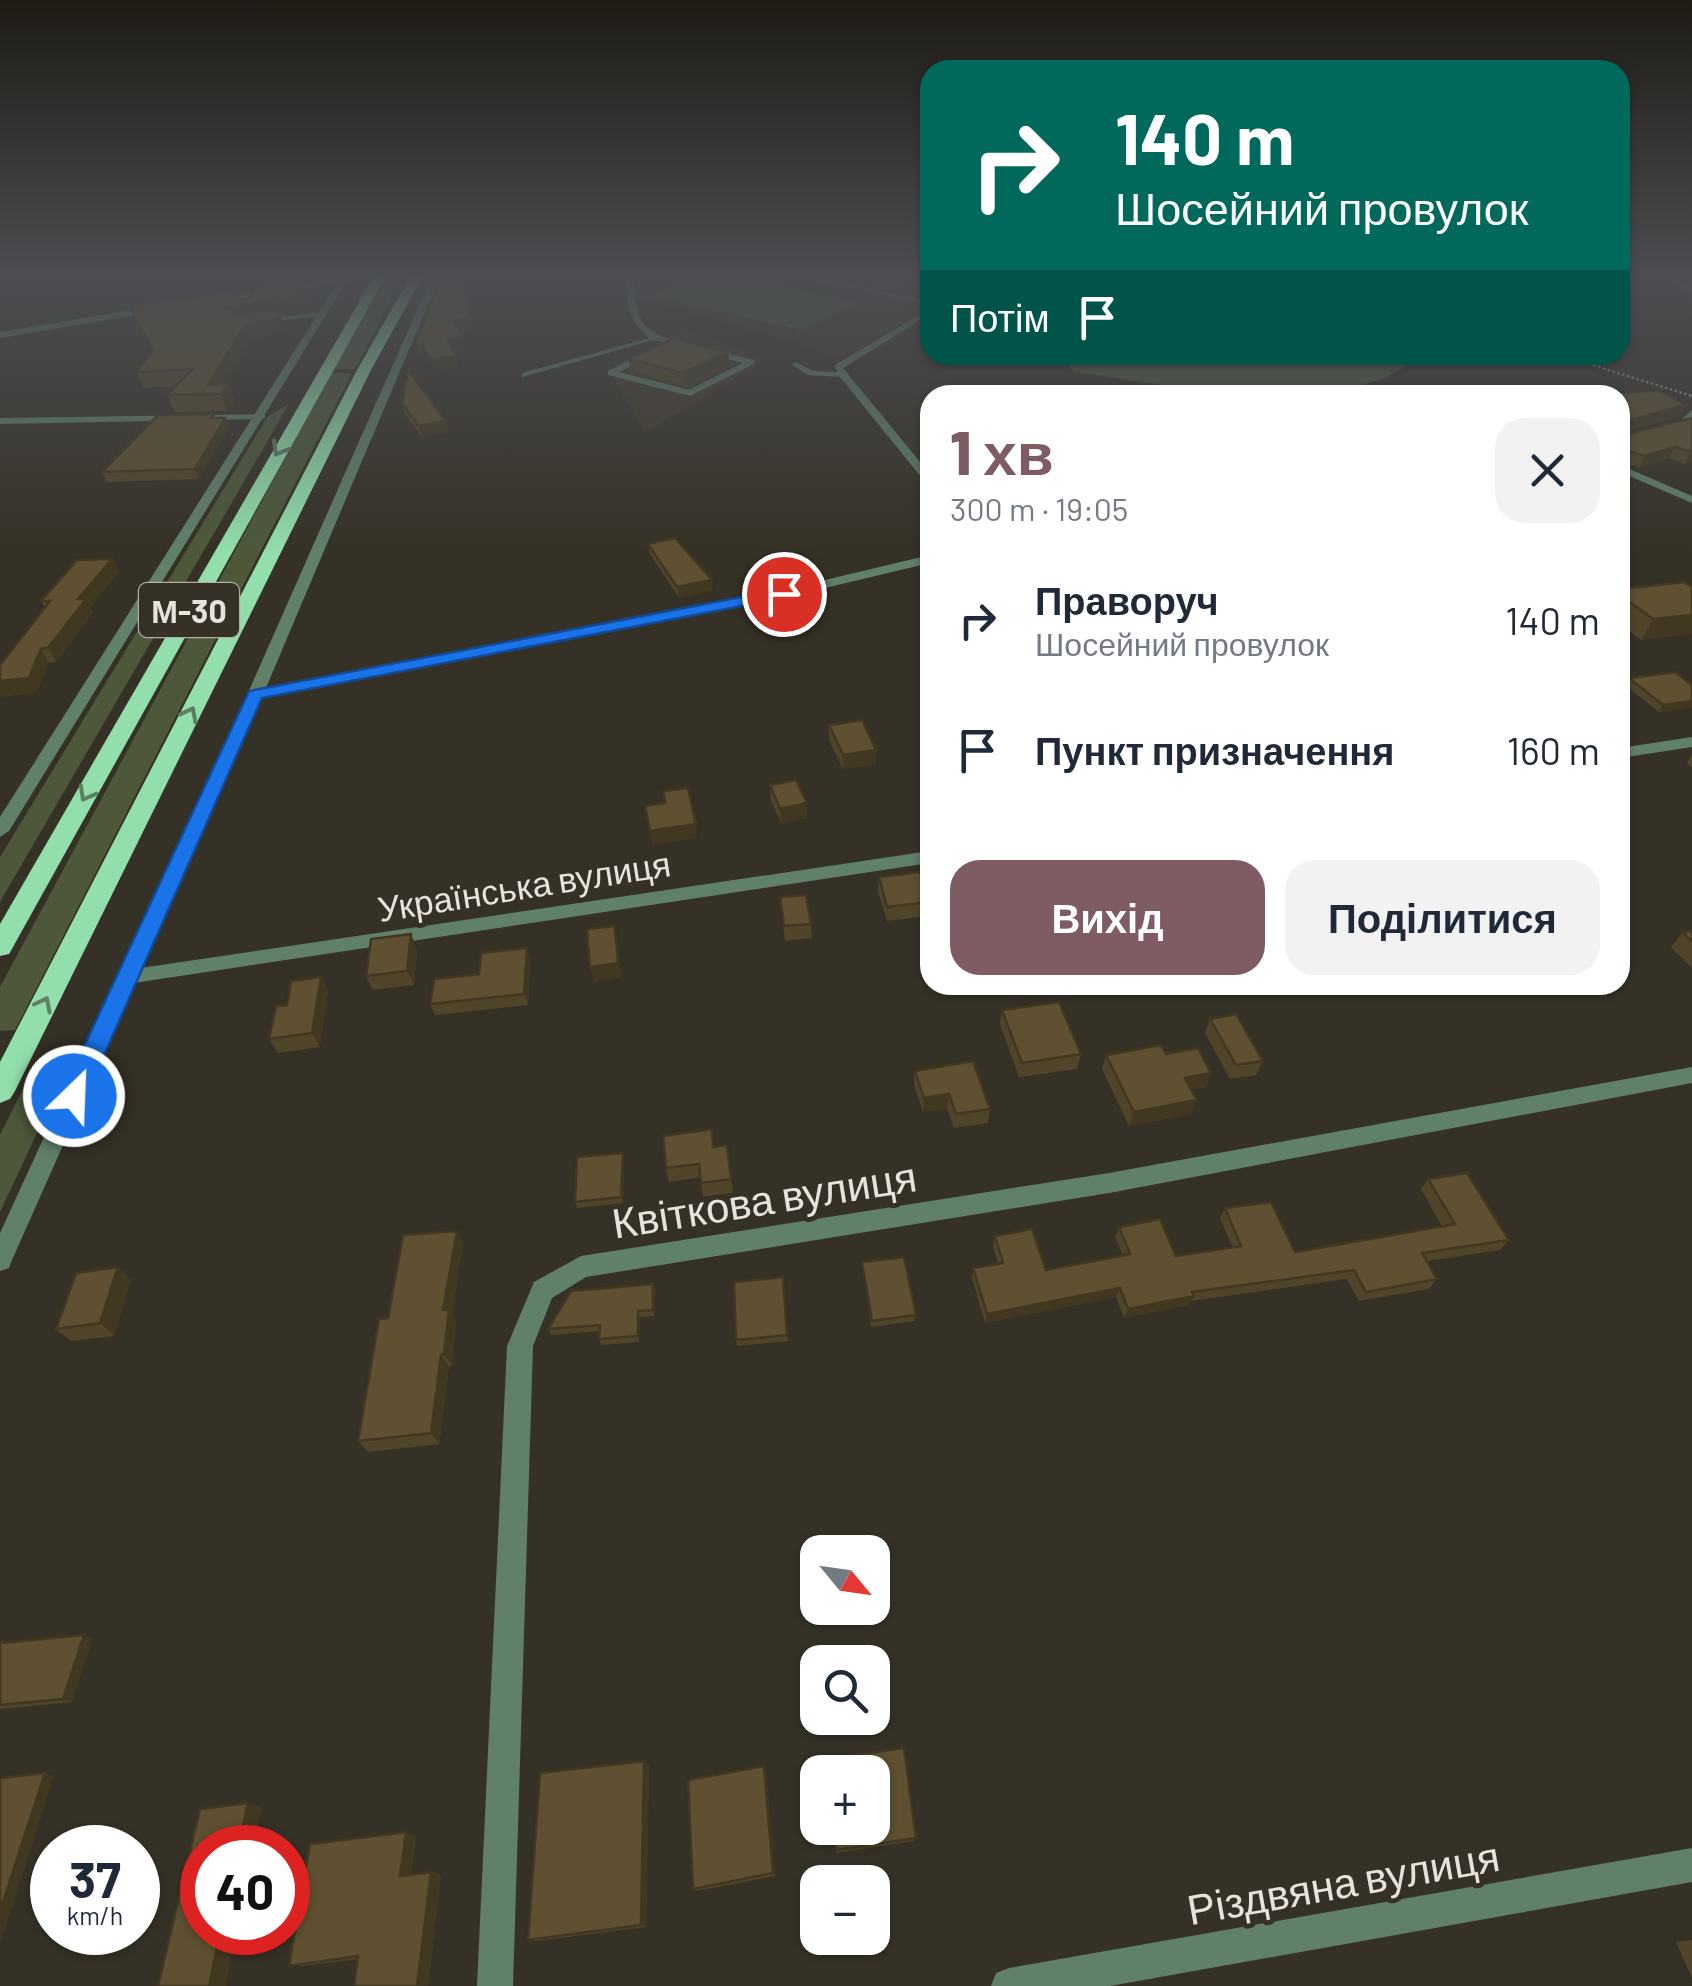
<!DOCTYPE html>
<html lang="uk">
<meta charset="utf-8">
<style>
:root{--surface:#fff;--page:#f2f2f3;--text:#1f2937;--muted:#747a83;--accent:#7f5c64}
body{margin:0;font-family:Barlow,sans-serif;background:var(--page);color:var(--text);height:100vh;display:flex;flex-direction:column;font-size:38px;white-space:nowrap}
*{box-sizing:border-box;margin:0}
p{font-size:32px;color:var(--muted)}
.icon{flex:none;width:55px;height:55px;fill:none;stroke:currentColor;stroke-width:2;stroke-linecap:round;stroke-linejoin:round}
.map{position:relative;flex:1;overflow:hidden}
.details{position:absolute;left:920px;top:385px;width:710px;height:610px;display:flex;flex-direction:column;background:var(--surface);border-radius:30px;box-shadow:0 2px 8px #0004}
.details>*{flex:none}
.hud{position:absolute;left:920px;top:60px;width:710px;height:305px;border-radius:30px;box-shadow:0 2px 8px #0004;background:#00695c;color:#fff;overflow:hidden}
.needle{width:65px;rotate:119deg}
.fabs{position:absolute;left:800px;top:1535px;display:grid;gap:20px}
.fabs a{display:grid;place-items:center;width:90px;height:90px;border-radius:20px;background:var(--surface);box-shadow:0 2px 8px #0004;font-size:50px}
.speed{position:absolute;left:30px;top:1825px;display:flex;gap:20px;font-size:50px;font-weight:700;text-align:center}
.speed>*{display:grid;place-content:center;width:130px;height:130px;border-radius:50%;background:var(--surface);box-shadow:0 2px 8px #0004;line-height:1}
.speed small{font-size:25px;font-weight:400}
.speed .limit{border:15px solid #d22;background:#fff;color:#111}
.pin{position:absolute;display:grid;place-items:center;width:85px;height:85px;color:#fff;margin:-42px;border:5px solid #fff;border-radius:50%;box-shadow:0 2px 10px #0007}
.me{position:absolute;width:110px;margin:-55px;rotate:24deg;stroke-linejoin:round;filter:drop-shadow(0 0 8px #0008)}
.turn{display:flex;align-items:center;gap:35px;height:210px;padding:0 30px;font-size:45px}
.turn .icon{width:130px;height:130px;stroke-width:2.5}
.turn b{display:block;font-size:70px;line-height:85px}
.then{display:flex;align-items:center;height:95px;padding:0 30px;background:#0003;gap:20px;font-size:38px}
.round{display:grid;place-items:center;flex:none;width:105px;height:105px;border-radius:30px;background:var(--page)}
.overview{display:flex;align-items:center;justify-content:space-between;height:170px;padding:0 30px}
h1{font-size:60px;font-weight:800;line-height:75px;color:var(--accent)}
.button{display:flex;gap:20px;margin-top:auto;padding:20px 30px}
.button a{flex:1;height:115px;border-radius:30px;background:var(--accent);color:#fff;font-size:40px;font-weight:800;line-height:115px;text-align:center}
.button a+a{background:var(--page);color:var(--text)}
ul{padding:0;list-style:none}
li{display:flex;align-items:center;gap:30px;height:130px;padding:0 30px}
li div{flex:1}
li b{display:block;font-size:38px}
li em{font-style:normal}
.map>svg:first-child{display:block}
</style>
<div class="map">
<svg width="1692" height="1986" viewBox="0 0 1692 1986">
<rect width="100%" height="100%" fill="#363126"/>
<g fill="#413929">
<polygon points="675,274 930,274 930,318 857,361 636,297 635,287"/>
<polygon points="682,327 763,358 754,367 645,433 607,368 659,344"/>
</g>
<g fill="#4d583b">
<polygon points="388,274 404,274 355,369 333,369"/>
<polygon points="702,274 728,274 857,302 800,330 650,295"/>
<path d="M1255,355H1426C1410,363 1394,374 1378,380C1281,415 1172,384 1074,372L1064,361L1087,357L1217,360Z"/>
<polygon points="331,373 352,373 15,1030 0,1031 0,987"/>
<polygon points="289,404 0,902 0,857 268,416"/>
<polygon points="71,1060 0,1212 0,1135 36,1062"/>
</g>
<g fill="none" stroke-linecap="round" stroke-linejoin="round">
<polyline stroke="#969289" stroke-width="2.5" stroke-dasharray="2.5 2.5" stroke-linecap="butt" points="1560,355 1692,396"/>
<g fill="#60806a" fill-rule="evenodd">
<path d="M626,274H634C633,325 644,333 691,345C712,350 733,355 754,360V364L690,396L608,375V371L649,350L652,355L619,372L689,390L743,363L654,340L522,377V373L649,338C628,320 626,300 626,274Z"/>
<polygon points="784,274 799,274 930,301 930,305"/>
<polygon points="930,309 930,314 843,368 930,474 930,484 926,483 840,377 808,375 792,365 796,362 813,371 837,372 835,365"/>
<polygon points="324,312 327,316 259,322 255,320"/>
<polygon points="265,414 265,418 262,419 0,424 0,418"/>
<polygon points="1620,465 1692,496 1692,503 1620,472"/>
</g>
<g fill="#60806a" fill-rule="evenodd">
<polygon points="1655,274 1666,274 1692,287 1692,293"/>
<polygon points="343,277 346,282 214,303 210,300"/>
<polygon points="156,306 159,311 0,338 0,332"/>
<polygon points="1692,410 1692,420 1688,425 1620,443 1620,437 1680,421"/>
<polygon points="930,555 930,563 783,598 255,700 247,695 255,690 783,590"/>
<polygon points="1692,737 1692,747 1620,758 1620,748"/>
<polygon points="930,851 930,863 127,984 117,977 127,970"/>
<polygon points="1692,1067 1692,1083 1109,1193 586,1277 552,1298 533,1346 513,1986 477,1986 507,1346 534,1282 581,1256 1109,1173"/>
<polygon points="1692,1848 1692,1882 1110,1986 991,1986 996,1973 1009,1968"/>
</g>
<g fill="#60806a" fill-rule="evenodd">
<polygon points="343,274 351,274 9,831 0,837 0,817"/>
<polygon points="433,274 441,274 263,695 12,1260 9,1268 0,1271 0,1233 247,695"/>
</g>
<g fill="#92deac" fill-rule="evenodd">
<polygon points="375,274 387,274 13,947 9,954 0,956 0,924"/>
<polygon points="412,274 424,274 371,370 15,1091 10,1099 0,1103 0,1062 357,370"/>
</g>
</g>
<g fill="#514529">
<polygon points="275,274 309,274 309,280 304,281 307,292 306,311 277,315 285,333 252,339 224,384 228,384 235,401 227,411 174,412 167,395 176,386 144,388 137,372 152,352 130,307 244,303 277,282"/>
<polygon points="824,274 930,274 910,292"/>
<polygon points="728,352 729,364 684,385 630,371 629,359"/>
<polygon points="1620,395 1680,416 1624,432 1623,435 1692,418 1692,461 1684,464 1669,458 1639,468 1620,462"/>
<polygon points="402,403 449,432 422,437 405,414"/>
<polygon points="216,418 229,428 199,479 107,482 102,472"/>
<polygon points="648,544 713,590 679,598 650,554"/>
<polygon points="112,559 119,572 90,607 93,613 56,662 49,663 37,692 0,697 0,665 45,608 41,601"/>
<polygon points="1684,582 1641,640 1620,624 1620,589"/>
<polygon points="1629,678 1692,685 1692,707 1659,712 1625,685"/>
<polygon points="829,725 876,750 876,764 843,769 829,740"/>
<polygon points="1692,755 1692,768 1687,763"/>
<polygon points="770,785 807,803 807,818 781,823 771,800"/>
<polygon points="879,877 930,902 928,916 887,921 878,891"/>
<polygon points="780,897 811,924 812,938 785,941"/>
<polygon points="1692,931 1692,968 1671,947 1683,932"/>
<polygon points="417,949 414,985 373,990 366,976"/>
<polygon points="530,960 528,1005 435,1015 430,1004 479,974"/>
<polygon points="321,977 328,991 320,1047 278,1053 269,1039"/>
<polygon points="1002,1010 1081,1054 1077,1069 1019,1077 1000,1024"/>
<polygon points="1210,1019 1263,1061 1256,1075 1230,1079 1205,1033"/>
<polygon points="1106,1055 1211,1073 1206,1087 1191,1090 1197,1100 1191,1114 1129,1126 1102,1069"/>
<polygon points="915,1071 990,1109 988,1123 954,1128 947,1108 923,1112 914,1085"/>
<polygon points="727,1145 733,1193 703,1197 700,1177 669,1182 666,1168 714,1146"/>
<polygon points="624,1160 623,1203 577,1208 575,1202"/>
<polygon points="1428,1179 1509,1240 1500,1250 1427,1261 1437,1279 1429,1289 1359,1301 1347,1279 1191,1301 1189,1305 1124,1318 1116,1297 985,1323 972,1278 973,1268 998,1264 993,1246 995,1236 1046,1270 1123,1255 1115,1237 1119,1227 1176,1256 1233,1248 1220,1218 1225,1208 1295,1252 1442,1226 1421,1189"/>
<polygon points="463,1244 452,1314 456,1322 452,1366 449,1366 439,1444 368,1452 358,1441 388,1318"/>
<polygon points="862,1262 916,1315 915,1321 871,1327"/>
<polygon points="118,1267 131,1280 114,1336 71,1341 56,1329"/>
<polygon points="783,1277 788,1341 737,1346 736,1340"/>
<polygon points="653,1284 655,1290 654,1316 640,1317 639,1342 601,1345 599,1339 599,1331 551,1335 548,1329"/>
<polygon points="92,1639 72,1702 0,1709 0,1643"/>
<polygon points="649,1766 646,1927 536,1941 528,1940"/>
<polygon points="764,1766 766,1772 775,1876 696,1891 693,1889"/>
<polygon points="834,1828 916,1838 914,1841 836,1853"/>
<polygon points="416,1836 411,1875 431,1872 441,1875 428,1986 354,1986 358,1959 303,1966 289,1966"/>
<polygon points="1692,1940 1692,1978 1676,1942"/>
</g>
<g fill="#423822">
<polygon points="274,274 309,274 309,280 304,281 307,292 306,311 234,322 228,307 301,296 278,285"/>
<polygon points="464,274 472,330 457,332 454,321"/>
<polygon points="925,274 930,274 930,282 910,292 911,282"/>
<polygon points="280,318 285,333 252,339 218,394 208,385 246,324"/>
<polygon points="463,337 466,349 450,351 448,340"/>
<polygon points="423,343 426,354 419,355 416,344"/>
<polygon points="728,352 729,364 684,385 683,373"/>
<polygon points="456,356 459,367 433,371 430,360"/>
<polygon points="228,384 235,401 227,411 221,394"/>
<polygon points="1686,405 1680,416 1620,433 1624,422"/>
<polygon points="225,418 229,428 199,479 195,469"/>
<polygon points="446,421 449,432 422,437 419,426"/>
<polygon points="1675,447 1669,458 1639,468 1645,456"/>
<polygon points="1692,452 1692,461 1684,464 1690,453"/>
<polygon points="112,559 119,572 90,607 93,613 56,662 48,648 78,599"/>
<polygon points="712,580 713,590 679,598 677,587"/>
<polygon points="1692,615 1692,634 1641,640 1653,619"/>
<polygon points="41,649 49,663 37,692 0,697 0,681"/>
<polygon points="1692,701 1692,707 1659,712 1663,705"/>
<polygon points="876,750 876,764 843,769 843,755"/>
<polygon points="807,803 807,818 781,823 780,809"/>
<polygon points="696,824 697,838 652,845 650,831"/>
<polygon points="615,926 622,977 594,982 590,967"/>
<polygon points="411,934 417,949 414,985 407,971"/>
<polygon points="527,948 530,960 528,1005 524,994"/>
<polygon points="321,977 328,991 320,1047 312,1033"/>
<polygon points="1211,1073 1206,1087 1180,1092 1185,1078"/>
<polygon points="949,1094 947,1108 923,1112 924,1098"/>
<polygon points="1197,1100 1191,1114 1129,1126 1134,1112"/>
<polygon points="623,1153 624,1160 623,1203 621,1197"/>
<polygon points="457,1231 463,1244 452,1314 456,1322 452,1366 444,1354 443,1310"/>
<polygon points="118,1267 131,1280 114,1336 100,1323"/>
<polygon points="1120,1288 1116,1297 985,1323 987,1314"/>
<polygon points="1194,1296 1189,1305 1124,1318 1128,1309"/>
<polygon points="638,1311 640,1317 639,1342 638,1336"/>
<polygon points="441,1355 449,1366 439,1444 431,1433"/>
<polygon points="84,1635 92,1639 72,1702 63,1699"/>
<polygon points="644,1761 649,1766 646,1927 641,1925"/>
<polygon points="764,1766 766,1772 775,1876 773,1873"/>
<polygon points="45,1773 54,1776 0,1945 0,1911"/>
<polygon points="248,1803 262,1807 254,1848 238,1848"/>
<polygon points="406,1832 416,1836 410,1879 400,1876"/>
<polygon points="431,1872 441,1875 428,1986 417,1986"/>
<polygon points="220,1932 236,1932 226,1986 209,1986"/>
</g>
<g fill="#5e5030" stroke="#423822" stroke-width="2.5">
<polygon points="464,274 470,319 454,321 463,337 448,340 456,356 430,360 423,343 416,344 440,277"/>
<polygon points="873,274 925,274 911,282"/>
<polygon points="303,278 301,296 228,307 236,315 273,310 280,318 246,324 208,385 228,384 221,394 167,395 193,369 137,372 153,350 130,307 235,290 244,303 261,285"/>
<polygon points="674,338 728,352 683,373 629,359"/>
<polygon points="408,370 446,421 419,426 402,403"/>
<polygon points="1658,390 1686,405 1624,422 1623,435 1692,418 1692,452 1675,447 1645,456 1625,450 1622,456 1620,456 1620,395 1596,395"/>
<polygon points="214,414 211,418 225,418 195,469 102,472 158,415"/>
<polygon points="675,538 712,580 677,587 648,544"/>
<polygon points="112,559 78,599 86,599 48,648 41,649 29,678 0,681 0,665 50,601 41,601 77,560"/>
<polygon points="1684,582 1692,587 1692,615 1653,619 1620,595 1620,589"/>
<polygon points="1675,672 1692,685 1692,701 1663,705 1629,678"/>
<polygon points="862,720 876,750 843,755 829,725"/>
<polygon points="796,780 807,803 780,809 770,785"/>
<polygon points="688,788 696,824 650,831 645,806 665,803 663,791"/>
<polygon points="920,872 930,902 887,907 879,877"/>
<polygon points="806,895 811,924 784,926 780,897"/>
<polygon points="615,926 618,963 590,967 587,929"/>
<polygon points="1692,931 1692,942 1683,932"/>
<polygon points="411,934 407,971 366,976 371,939"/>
<polygon points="527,948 524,994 430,1004 434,979 479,974 481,953"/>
<polygon points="321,977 312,1033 269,1039 276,1006 287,1005 291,981"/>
<polygon points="1059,1002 1081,1054 1022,1063 1002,1010"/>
<polygon points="1236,1014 1263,1061 1236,1065 1210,1019"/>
<polygon points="1161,1045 1166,1054 1198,1048 1211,1073 1185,1078 1197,1100 1134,1112 1106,1055"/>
<polygon points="973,1061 990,1109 956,1114 949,1094 924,1098 915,1071"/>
<polygon points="712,1129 713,1147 727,1145 731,1179 701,1183 699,1164 666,1168 663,1136"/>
<polygon points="623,1153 621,1197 575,1202 577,1157"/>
<polygon points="1467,1173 1509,1240 1422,1253 1437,1279 1366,1292 1354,1270 1192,1292 1194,1296 1128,1309 1120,1288 987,1314 973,1268 1003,1263 995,1236 1032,1229 1046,1270 1130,1254 1119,1227 1160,1219 1176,1256 1241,1246 1225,1208 1271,1202 1295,1252 1455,1224 1428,1179"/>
<polygon points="457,1231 443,1310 449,1310 444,1354 441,1355 431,1433 358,1441 379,1319 388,1318 403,1235"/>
<polygon points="904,1257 916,1315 872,1321 862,1262"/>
<polygon points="118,1267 100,1323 56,1329 76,1273"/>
<polygon points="783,1277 787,1335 736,1340 734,1282"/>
<polygon points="653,1284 653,1310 638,1311 638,1336 599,1339 600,1325 548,1329 571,1291"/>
<polygon points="84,1635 63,1699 0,1705 0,1643"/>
<polygon points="904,1748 916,1838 836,1850 834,1828 872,1828 872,1772 829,1772 828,1759"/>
<polygon points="644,1761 641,1925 528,1940 540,1773"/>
<polygon points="764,1766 773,1873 693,1889 688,1780"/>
<polygon points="45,1773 0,1911 0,1778"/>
<polygon points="248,1803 238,1848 202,1848 202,1932 220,1932 209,1986 158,1986 200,1809"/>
<polygon points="406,1832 400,1876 431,1872 417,1986 354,1986 358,1956 289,1966 310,1844"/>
</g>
<defs><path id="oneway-chevron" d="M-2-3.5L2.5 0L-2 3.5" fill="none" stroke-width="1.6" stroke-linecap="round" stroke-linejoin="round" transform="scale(2.5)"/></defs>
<g stroke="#5f7f62">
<use href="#oneway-chevron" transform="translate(279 449) rotate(120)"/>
<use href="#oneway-chevron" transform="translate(190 714) rotate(-63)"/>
<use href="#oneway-chevron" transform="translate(86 794) rotate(119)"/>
<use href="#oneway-chevron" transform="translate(44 1004) rotate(-63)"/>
</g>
<linearGradient id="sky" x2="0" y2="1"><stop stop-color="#1e1b15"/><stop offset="0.5" stop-color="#4c4e52"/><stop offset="1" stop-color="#4c4e52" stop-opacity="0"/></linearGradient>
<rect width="1692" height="552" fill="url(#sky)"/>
<polygon fill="#1a73e8" stroke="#114b97" stroke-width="2.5" points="784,589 791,594 789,597 262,698 86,1096 82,1103 65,1103 61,1096 249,691"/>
<g text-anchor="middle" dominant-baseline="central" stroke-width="10" stroke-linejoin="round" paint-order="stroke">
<rect fill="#363126" stroke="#b2aea5" stroke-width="2.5" x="139" y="583" width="100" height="54" rx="8"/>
<g font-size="32" font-weight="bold" fill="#e7e3dc">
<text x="189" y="610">М-30</text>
</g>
<g font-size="35" fill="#e7e3dc" stroke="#363126">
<text transform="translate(524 885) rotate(-9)">Українська вулиця</text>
</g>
<g font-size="42" fill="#e7e3dc" stroke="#363126">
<text transform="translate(764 1198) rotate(-9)">Квіткова вулиця</text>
<text transform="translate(1343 1881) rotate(-10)">Різдвяна вулиця</text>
</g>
</g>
</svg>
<div class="fabs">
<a><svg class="needle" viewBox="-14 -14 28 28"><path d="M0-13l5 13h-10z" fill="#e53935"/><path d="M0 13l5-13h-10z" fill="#747a83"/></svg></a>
<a><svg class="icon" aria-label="search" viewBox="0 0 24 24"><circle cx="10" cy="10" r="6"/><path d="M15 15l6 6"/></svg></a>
<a>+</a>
<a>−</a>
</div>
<div class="speed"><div>37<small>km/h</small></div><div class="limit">40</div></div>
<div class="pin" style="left:784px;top:594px;background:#d93025"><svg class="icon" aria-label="arrive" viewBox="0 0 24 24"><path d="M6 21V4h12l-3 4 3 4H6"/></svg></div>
<svg class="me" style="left:74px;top:1096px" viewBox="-20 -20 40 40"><circle r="17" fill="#1a73e8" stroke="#fff" stroke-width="3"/><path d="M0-11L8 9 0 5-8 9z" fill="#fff"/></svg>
<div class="hud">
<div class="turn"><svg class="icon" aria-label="right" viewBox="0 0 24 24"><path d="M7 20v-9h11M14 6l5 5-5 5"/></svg><div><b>140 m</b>Шосейний провулок</div></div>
<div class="then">Потім<svg class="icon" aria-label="arrive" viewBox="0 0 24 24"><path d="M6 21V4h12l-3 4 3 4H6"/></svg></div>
</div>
<section class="details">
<div class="overview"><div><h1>1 хв</h1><p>300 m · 19:05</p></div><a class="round"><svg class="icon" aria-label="close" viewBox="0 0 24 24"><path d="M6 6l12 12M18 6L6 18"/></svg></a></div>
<ul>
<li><svg class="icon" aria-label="right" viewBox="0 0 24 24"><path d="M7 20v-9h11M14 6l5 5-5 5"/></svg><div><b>Праворуч</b><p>Шосейний провулок</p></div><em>140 m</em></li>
<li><svg class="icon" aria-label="arrive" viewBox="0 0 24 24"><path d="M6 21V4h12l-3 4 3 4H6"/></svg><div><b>Пункт призначення</b></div><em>160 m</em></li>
</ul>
<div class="button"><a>Вихід</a><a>Поділитися</a></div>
</section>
</div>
